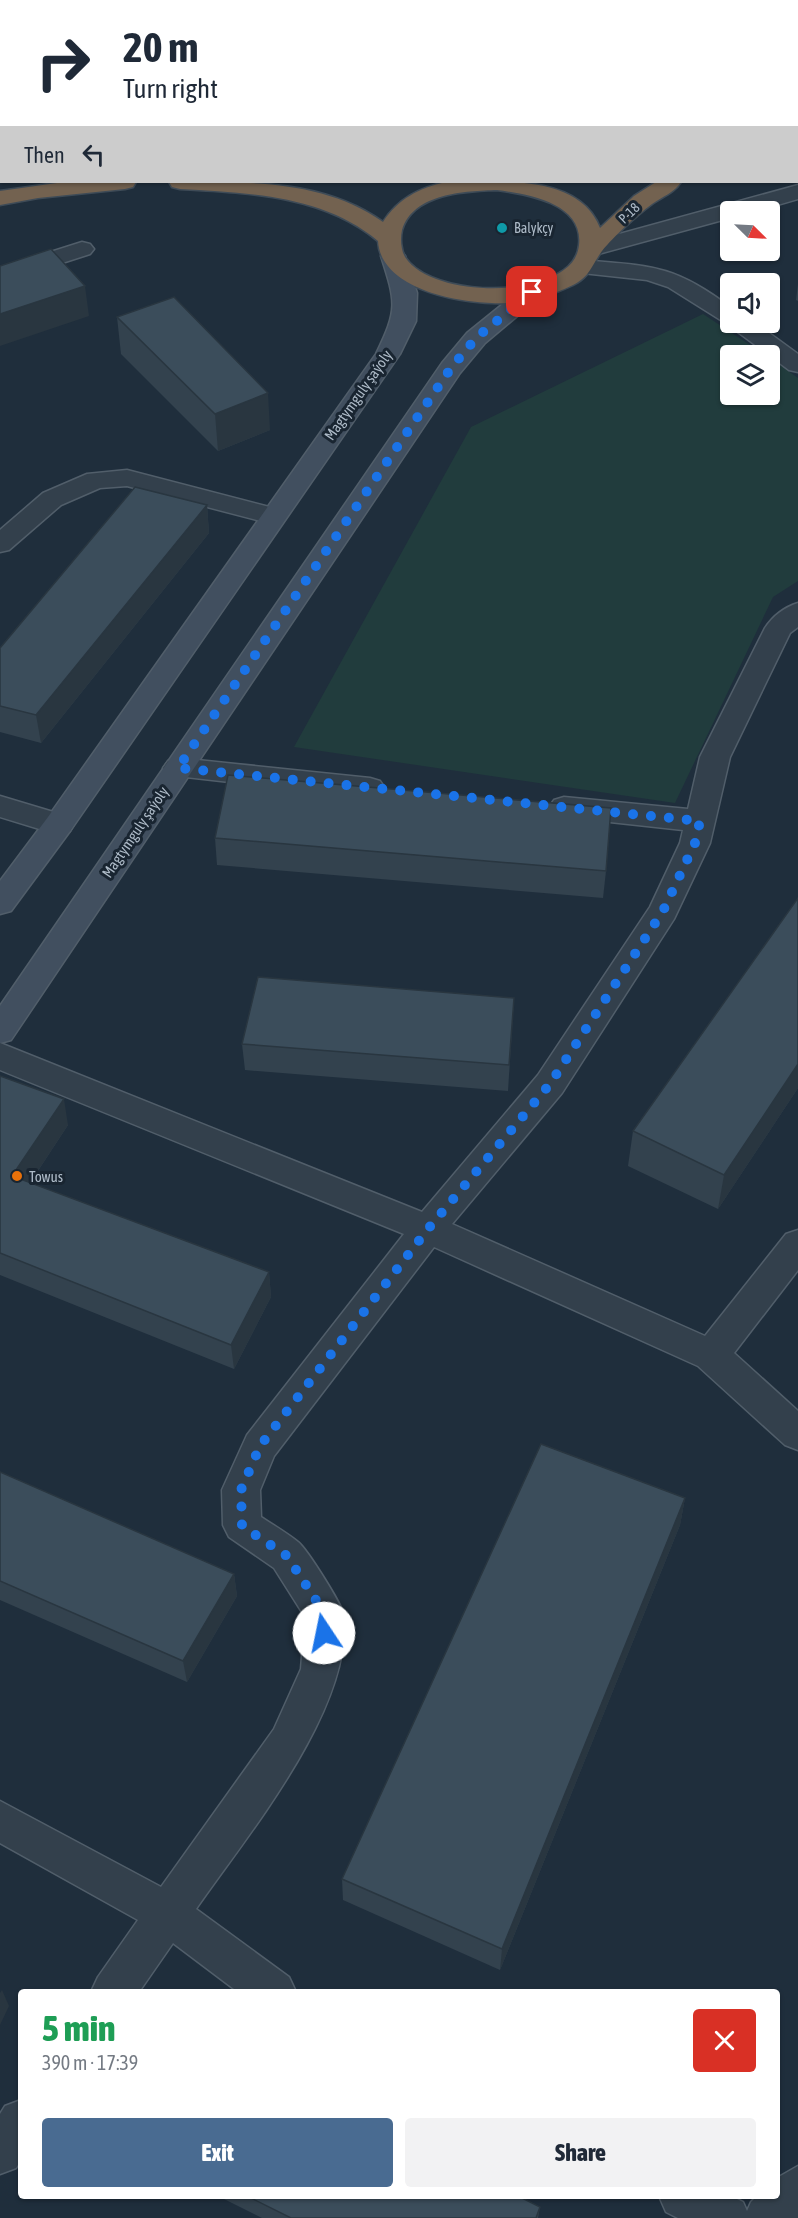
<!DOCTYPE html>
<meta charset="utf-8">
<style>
:root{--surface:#fff;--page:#f2f2f3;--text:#1f2937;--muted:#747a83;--accent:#496b91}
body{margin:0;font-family:"Asap Condensed",sans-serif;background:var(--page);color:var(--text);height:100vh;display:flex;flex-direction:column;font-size:22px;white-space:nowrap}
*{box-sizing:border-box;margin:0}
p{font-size:20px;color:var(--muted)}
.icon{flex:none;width:33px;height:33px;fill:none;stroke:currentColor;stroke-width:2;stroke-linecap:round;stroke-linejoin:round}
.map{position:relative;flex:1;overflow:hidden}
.panel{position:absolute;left:18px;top:1989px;width:762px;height:210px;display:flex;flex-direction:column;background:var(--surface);border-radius:6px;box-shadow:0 2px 4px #0004}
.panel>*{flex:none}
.top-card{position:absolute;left:0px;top:0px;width:798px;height:183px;box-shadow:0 2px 4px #0004;background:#fff;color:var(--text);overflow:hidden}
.needle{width:39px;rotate:114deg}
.buttons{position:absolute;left:720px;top:201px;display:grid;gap:12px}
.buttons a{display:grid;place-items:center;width:60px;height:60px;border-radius:6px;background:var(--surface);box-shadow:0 2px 4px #0004;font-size:30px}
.pin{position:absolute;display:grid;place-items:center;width:51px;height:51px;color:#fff;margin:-26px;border-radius:12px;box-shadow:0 3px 9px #0006}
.me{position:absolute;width:66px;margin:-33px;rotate:349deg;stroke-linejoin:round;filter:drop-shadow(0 0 4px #0008)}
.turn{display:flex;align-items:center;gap:21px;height:126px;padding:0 24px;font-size:27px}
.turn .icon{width:78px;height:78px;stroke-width:2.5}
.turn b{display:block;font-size:42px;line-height:51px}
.then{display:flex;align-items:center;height:57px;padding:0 24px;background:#0003;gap:12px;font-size:22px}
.round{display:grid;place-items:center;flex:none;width:63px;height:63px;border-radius:6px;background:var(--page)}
.headline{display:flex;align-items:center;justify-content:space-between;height:102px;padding:0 24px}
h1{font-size:36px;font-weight:800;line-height:45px;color:#1e9e55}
.cta{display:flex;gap:12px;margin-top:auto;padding:12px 24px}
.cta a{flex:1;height:69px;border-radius:6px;background:var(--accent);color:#fff;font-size:24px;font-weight:800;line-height:69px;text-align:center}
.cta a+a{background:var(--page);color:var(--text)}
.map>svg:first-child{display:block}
</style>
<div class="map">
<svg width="798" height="2218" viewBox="0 0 798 2218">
<rect width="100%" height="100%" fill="#1f2e3c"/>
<polygon fill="#213c3d" points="703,314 765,355 730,356 730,394 770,394 770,358 798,378 798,581 773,597 675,803 294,747 471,427"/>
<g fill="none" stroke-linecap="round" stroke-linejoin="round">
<g stroke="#515e6a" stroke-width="3">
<g id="street">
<polygon points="798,185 798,199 753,212 730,212 730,218 591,256 583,254 579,249 583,244"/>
<polygon points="82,242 90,244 94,249 90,254 0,283 0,268"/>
<path d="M581,260C650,266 673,264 730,307V322H754L798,354V372L789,370L727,324L668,287L647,280L573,272L569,267L573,262Z"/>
<polygon points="127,470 281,510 285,516 281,522 272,524 127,486 100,488 61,505 9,550 0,552 0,530 43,493 87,474"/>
<path d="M798,603V627L790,633L730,757L710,843L674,919L562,1093L452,1224L705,1336L786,1234L798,1230V1270L734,1353L798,1411V1450L785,1445L698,1366L434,1247L274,1456L260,1490L261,1517C273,1525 287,1533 298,1542C307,1549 343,1606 344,1616C352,1710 248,1834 196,1909L289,1977L296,1992H238L173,1943L139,1992H91L98,1977L138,1920L0,1843V1801L161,1887L274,1729L301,1669L305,1617L274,1568L229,1537L223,1525L222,1490L247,1435L404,1234L0,1070V1043L422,1212L538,1075L650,907L680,843L683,830L564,817L554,814L549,807L554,800L564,797L688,809L700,757L765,628C773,616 785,607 798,603Z"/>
<polygon points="178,758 370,778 380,781 385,788 380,795 370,798 168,775 163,768 168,761"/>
<polygon points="0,796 70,817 74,824 70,831 59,835 0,817"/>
<polygon points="21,2100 21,2160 16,2168 0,2174 0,2114 5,2106"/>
<polygon points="798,2166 798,2218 678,2218 666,2212 659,2196 731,2196 743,2202 747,2211 751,2202 757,2196 777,2196 777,2178"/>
</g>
</g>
<g stroke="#515e6a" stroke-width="3">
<g id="secondary">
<path d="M393,249L401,251L405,256L417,293L416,321L400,354L70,831L11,911L0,914V881L48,817L376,354C398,309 396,303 381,256L385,251Z"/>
<polygon points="532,285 540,287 544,292 540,297 485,343 460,373 11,1040 0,1043 0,1006 442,363 467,333 524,287"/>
</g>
</g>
<g stroke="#3e4b57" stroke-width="3">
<g id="highway">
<rect x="796" y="35" width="2" height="12"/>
<polygon points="796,66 798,66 796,79"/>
<polygon points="798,111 798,125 796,125 796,112"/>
<rect x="0" y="157" width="2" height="14"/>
<polygon points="64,182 136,182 133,187 125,189 38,198 0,205 0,191"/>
<path d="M169,182C182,180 197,182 210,182C269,182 333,186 383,222C398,199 419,188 446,182C493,182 579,172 600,228L634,196L656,182H681C675,192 662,197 652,204C637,215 614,236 602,251C592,264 591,276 573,285C553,295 529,301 507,303C468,305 381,292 378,241C323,195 249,193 180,189L172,187ZM497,190C527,194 584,203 579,245C577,264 563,272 547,279C513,295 428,292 405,257C401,250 400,239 402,230C413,193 466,191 497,190Z"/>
</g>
</g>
<use href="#street" fill="#33404c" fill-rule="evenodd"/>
<use href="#secondary" fill="#414f5f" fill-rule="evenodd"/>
<use href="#highway" fill="#736250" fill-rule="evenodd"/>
</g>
<g fill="#33424e">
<polygon points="798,284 798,301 796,300"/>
<polygon points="117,317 270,430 218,451 121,354"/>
<polygon points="207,505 209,533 41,743 0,732 0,648"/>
<polygon points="215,838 606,871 603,898 217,865"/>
<polygon points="798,898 798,1088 718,1209 628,1166 633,1131"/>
<polygon points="514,998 508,1091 245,1070 242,1044"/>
<polygon points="0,1076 68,1125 30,1183 269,1272 271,1297 234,1369 0,1275"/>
<polygon points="0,1472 234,1574 237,1596 187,1682 0,1600"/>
<polygon points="685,1498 680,1525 500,1970 343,1900 342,1879"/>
<polygon points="218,2196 518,2196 540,2207 538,2218 262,2218"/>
</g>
<g fill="#293640">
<polygon points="85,286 89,316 0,346 0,314"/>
<polygon points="268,393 270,430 218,451 215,414"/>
<polygon points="207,505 209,533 41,743 36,715"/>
<polygon points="798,1064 798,1088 718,1209 724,1175"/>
<polygon points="64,1099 68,1125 18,1201 12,1176"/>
<polygon points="269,1272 271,1297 234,1369 231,1345"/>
<polygon points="685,1498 680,1525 500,1970 502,1949"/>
<polygon points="234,1574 237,1596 187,1682 183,1661"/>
<polygon points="2,1990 9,2006 0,2025 0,1993"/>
</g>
<g fill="#3b4d5b" stroke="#293640" stroke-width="1.5">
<polygon points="51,249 85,286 0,314 0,266"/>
<polygon points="174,297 268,393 215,414 117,317"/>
<polygon points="135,487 207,505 36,715 0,706 0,648"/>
<polygon points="228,775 611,808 606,871 215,838"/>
<polygon points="798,898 798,1064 724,1175 633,1131"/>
<polygon points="258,977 514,998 509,1065 242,1044"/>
<polygon points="0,1076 64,1099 12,1176 269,1272 231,1345 0,1253"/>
<polygon points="541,1444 685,1498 502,1949 342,1879"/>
<polygon points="0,1472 234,1574 183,1661 0,1581"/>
<polygon points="247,2196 518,2196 540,2207 536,2218 291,2218"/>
</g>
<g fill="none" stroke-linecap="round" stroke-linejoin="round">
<polyline stroke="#1a73e8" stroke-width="10" stroke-dasharray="0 18" points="324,1633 325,1614 287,1556 242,1526 241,1490 260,1446 428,1229 550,1084 663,911 695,843 700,821 178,768 451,368 476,338 532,292"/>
</g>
<circle fill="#0f9aa8" stroke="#192531" stroke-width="2" cx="502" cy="228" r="6"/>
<circle fill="#e8710a" stroke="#192531" stroke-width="2" cx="17" cy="1176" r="6"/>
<g text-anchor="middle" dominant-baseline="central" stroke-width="6" stroke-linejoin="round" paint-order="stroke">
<g font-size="14" fill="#aebbc8" stroke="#192531">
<text transform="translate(629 213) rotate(-44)">P-18</text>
</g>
<g font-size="14" fill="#aebbc8" stroke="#192531" text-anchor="start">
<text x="514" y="228">Balykçy</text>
</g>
<g font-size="15" fill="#aebbc8" stroke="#192531">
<text transform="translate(358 395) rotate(-55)">Magtymguly şaýoly</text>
<text transform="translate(135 832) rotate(-56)">Magtymguly şaýoly</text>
</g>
<g font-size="15" fill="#aebbc8" stroke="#192531" text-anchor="start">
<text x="29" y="1176">Towus</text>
</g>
</g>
</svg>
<div class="buttons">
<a><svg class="needle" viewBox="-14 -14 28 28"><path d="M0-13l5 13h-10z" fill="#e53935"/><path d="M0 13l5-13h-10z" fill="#747a83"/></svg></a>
<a><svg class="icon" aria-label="sound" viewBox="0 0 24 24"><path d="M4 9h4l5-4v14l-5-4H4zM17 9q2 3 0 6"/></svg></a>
<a><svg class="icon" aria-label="layers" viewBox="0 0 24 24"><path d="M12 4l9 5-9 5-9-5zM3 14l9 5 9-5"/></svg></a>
</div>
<div class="pin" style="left:532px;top:292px;background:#d93025"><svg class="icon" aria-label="arrive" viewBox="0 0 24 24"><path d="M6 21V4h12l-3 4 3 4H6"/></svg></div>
<svg class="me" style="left:324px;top:1633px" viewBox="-20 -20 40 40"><circle r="19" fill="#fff"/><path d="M0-13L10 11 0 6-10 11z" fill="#1a73e8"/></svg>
<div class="top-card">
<div class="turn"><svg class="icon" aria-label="right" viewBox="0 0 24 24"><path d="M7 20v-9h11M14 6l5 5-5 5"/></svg><div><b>20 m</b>Turn right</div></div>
<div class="then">Then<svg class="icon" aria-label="left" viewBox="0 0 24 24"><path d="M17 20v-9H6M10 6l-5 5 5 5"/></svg></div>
</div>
<section class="panel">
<div class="headline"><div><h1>5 min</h1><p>390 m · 17:39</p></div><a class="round" style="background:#d93025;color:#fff"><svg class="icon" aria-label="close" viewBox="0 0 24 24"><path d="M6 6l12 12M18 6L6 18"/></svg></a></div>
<div class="cta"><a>Exit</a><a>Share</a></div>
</section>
</div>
